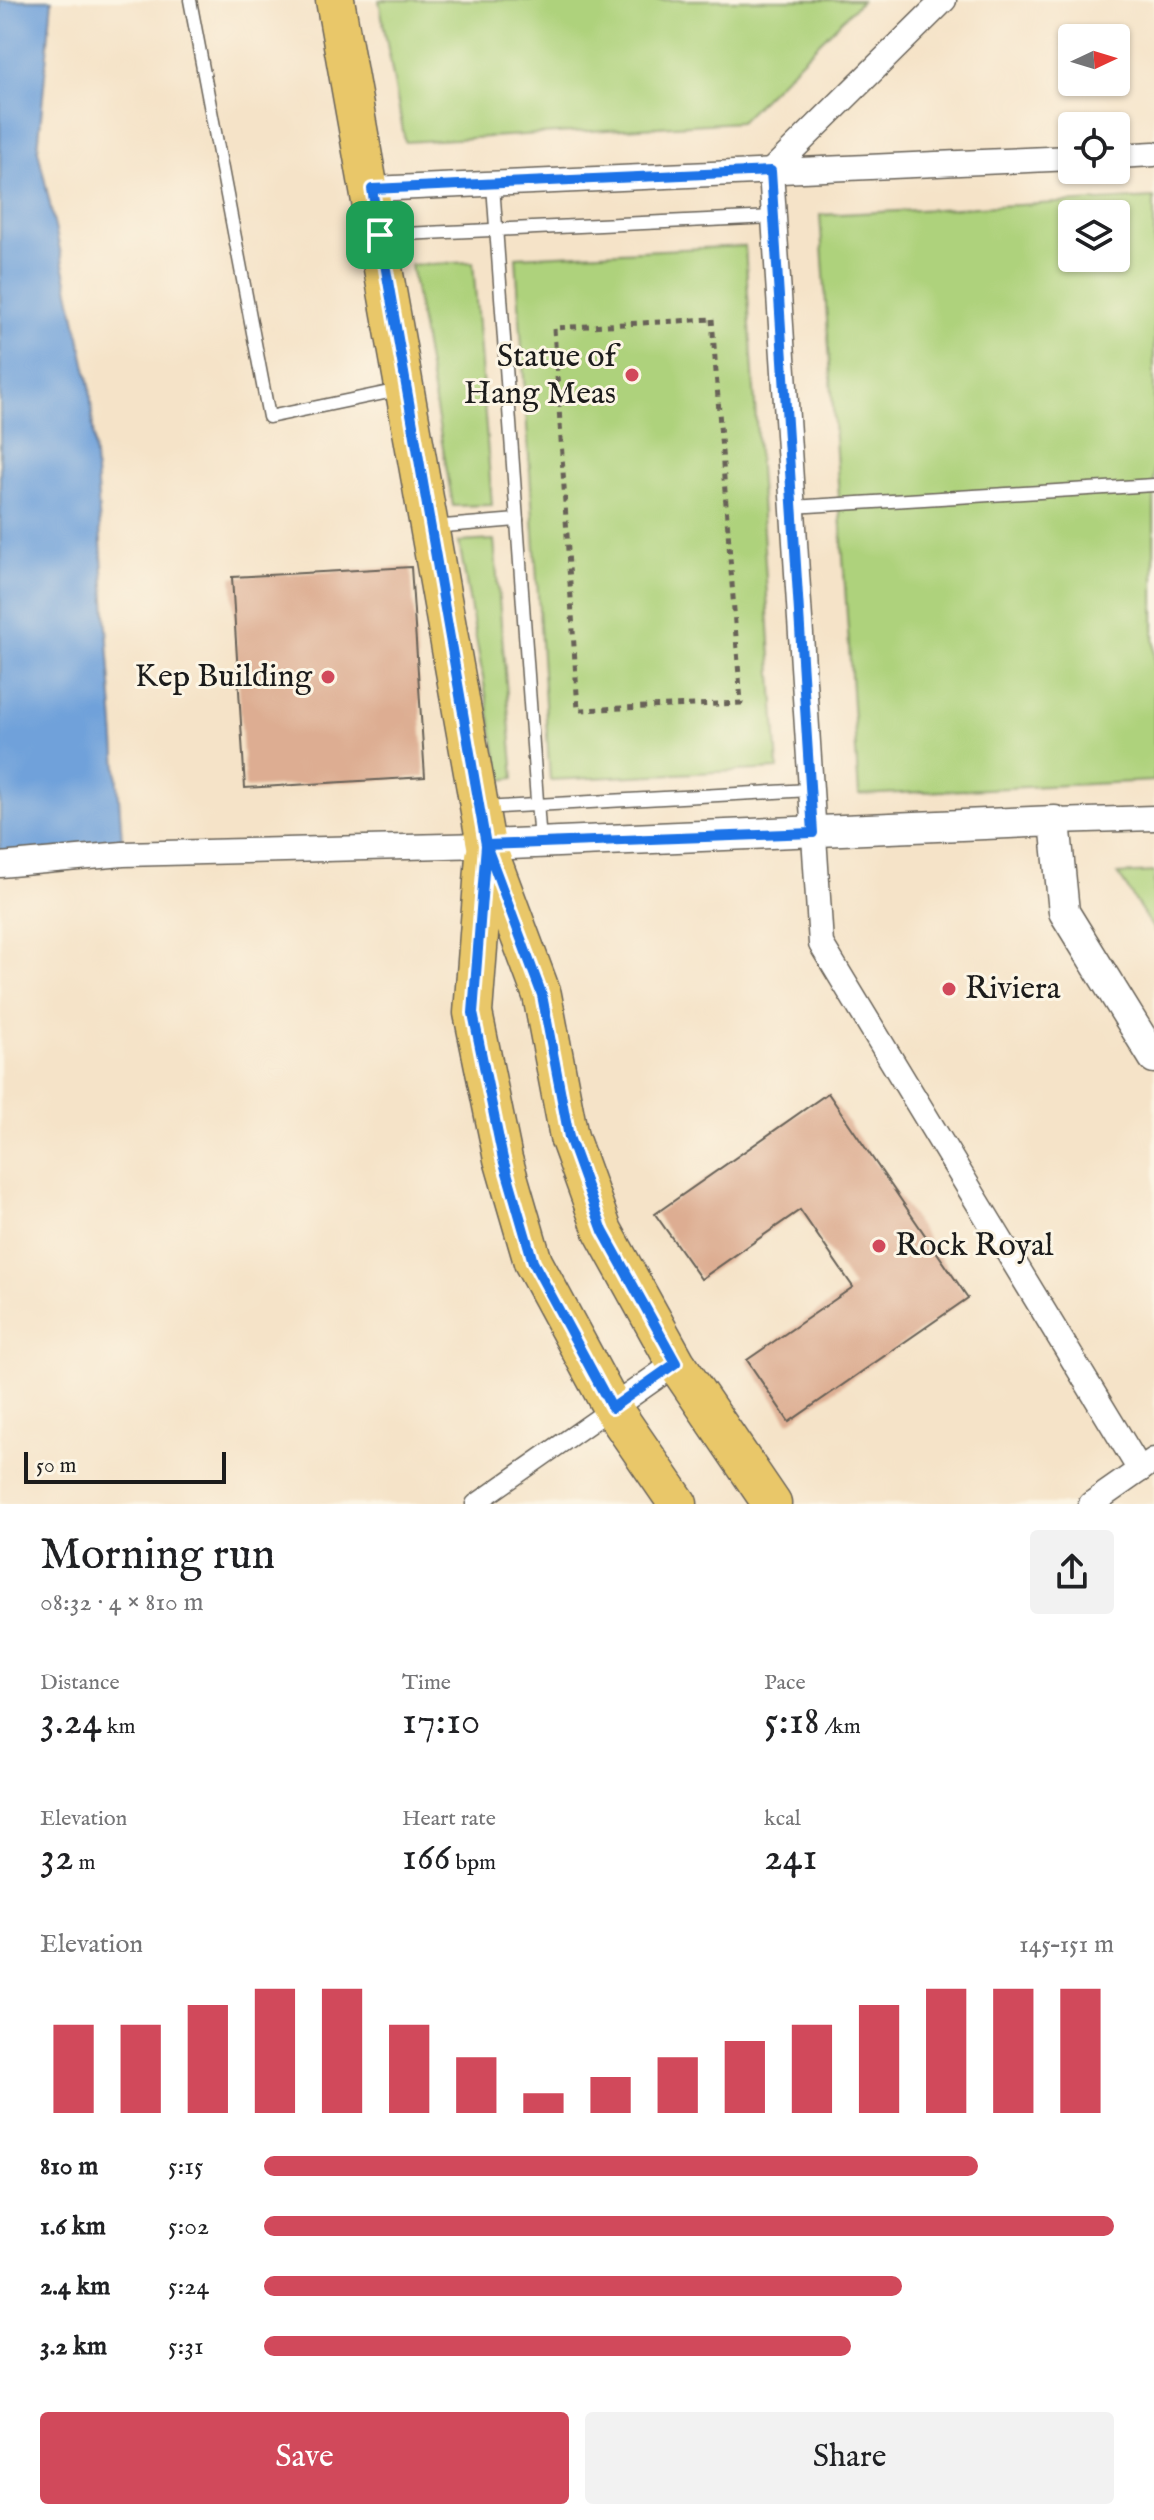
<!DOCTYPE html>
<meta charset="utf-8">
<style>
body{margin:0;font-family:"IM FELL English",serif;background:#f2f2f2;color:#202124;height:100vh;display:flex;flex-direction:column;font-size:30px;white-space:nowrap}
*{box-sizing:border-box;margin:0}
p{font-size:26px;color:#757577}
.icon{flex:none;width:44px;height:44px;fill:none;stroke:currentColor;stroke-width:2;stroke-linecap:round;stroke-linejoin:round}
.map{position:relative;height:1504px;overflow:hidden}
.side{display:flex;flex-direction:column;background:#fff;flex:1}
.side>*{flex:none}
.needle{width:52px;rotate:86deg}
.buttons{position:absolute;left:1058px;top:24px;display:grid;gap:16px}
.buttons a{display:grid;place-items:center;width:72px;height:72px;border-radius:8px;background:#fff;box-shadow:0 2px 6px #0004;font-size:40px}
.scale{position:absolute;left:24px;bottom:20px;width:202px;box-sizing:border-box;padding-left:8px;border:4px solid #1c1c1c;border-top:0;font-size:22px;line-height:28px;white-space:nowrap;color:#1c1c1c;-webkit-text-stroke:6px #fcf5e5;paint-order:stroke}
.pin{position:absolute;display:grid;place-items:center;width:68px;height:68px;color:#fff;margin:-34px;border-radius:16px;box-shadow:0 4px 12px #0006}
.round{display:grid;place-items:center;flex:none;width:84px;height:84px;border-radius:8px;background:#f2f2f2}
.overview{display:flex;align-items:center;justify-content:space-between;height:136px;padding:0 40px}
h1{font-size:44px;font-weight:600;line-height:60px}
.stats{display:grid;grid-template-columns:repeat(3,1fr);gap:12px;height:136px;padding:8px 40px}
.stats div{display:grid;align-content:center}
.stats b{font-size:40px;font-weight:600}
.stats small{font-size:22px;font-weight:400}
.stats p{font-size:22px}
.chart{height:224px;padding:16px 40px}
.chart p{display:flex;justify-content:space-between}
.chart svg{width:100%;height:144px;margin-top:8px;stroke:#d1495b;stroke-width:6}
.cta{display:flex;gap:16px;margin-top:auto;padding:16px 40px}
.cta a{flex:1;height:92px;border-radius:8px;background:#d1495b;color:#fff;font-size:32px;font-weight:600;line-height:92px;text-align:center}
.cta a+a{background:#f2f2f2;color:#202124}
ul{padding:0 40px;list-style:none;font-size:26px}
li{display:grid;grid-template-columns:128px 96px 1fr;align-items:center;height:60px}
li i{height:20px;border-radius:10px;background:#d1495b}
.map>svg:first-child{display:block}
</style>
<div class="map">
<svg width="1154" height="1504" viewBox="0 0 1154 1504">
<rect width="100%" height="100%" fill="#fcf5e5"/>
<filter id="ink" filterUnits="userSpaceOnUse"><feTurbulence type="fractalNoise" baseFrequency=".0125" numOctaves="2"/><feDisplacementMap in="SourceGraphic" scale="16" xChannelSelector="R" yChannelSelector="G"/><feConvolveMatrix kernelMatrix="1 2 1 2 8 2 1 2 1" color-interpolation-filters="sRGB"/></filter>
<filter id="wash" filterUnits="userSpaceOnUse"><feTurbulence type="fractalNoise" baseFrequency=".006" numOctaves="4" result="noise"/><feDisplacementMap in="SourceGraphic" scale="32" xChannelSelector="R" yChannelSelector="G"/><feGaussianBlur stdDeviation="1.8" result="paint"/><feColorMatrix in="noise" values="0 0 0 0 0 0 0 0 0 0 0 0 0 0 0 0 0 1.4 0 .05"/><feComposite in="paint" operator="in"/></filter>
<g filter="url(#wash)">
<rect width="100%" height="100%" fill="#f5e3c8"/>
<!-- green -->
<g fill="#aed27b" stroke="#65774c" stroke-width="2" fill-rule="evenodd">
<polygon points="379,0 862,0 740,122 405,142"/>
<path d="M1154 198V781L859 795 820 215ZM1072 214H1116V258H1072Z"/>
<polygon points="745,246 778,769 550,780 516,257"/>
<polygon points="473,262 492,505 453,506 411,265"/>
<polygon points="494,540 514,778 501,780 459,542"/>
<polygon points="1154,872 1154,930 1118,874"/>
</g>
<!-- water -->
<polygon fill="#70a1da" stroke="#465e7b" stroke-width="2" points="0,0 52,0 38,150 90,386 123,854 0,858"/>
<g id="blocks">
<!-- building -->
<g fill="#ddad92">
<polygon points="411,567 425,777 245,788 232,577"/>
<polygon points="828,1093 968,1298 789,1422 747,1360 853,1287 800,1210 701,1279 655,1214"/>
</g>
</g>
</g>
<g filter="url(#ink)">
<use href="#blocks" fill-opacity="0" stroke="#686258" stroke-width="2"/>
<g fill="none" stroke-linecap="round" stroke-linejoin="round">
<!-- service casing -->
<g stroke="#686258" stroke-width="15">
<g id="service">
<polyline points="190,0 269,417 399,390"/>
<polyline points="493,185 540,843"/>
<polyline points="382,235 774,217"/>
<polyline points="792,507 1154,485"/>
<polyline points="432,527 517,520"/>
<polyline points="482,808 810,790"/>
</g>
</g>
<!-- pedestrian casing -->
<g stroke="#686258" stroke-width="21">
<polyline id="pedestrian" points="475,1504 612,1408"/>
</g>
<!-- minor casing -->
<g stroke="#686258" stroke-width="27">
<g id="minor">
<polyline points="944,0 771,171 821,944 1140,1470"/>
<polyline points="1116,156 1154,154"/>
<polyline points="372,189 1072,158"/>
<polyline points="1055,821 1154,818"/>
<polyline points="0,865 123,854 486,845"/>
<polyline points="612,1408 676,1363"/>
<polyline points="1091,1504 1154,1460"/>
</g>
</g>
<!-- tertiary casing -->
<g stroke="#686258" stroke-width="33">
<polyline id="tertiary" points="486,845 1055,821 1064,912 1154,1058"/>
</g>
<!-- primary casing -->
<g stroke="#686258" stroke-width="41">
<g id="primary">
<polyline points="335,0 486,845 542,995 569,1137 603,1231 676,1363 772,1504"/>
<polyline points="485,856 473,1013 503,1159 533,1262 612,1408 678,1504"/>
</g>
</g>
<!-- path -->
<polygon stroke="#686258" stroke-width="5" stroke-dasharray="6 6" stroke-linecap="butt" points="712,319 741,703 578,710 554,328"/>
<!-- service -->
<use href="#service" stroke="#fff" stroke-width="12"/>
<!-- pedestrian -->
<use href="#pedestrian" stroke="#fff" stroke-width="18"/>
<!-- minor -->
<use href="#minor" stroke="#fff" stroke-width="24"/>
<!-- tertiary -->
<use href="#tertiary" stroke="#fff" stroke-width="30"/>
<!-- primary -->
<use href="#primary" stroke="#e9c769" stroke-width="38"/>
</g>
</g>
<g fill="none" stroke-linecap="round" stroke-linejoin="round" filter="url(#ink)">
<!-- route casing -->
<g stroke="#fff" stroke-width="16">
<polyline id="route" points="380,235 486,845 473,1013 503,1159 533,1262 612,1408 676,1363 603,1231 569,1137 542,995 486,845 813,833 771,171 372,189 380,235"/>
</g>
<!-- route -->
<use href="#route" stroke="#1a73e8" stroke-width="10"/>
</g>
<!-- markers -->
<g fill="#d1495b" stroke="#fcf5e5" stroke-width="3">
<circle cx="632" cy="375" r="8"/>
<circle cx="328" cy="677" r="8"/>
<circle cx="949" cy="989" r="8"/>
<circle cx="879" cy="1246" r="8"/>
</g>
<g text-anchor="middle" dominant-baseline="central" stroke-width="6" stroke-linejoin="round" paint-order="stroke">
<!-- poi labels -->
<g font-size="32" fill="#1c1c1c" stroke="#fcf5e5" text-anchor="end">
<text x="616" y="357">Statue of<tspan x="616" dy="37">Hang Meas</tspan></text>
<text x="312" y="677">Kep Building</text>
<text x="965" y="989" text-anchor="start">Riviera</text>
<text x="895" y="1246" text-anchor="start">Rock Royal</text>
</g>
</g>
</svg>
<div class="buttons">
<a><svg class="needle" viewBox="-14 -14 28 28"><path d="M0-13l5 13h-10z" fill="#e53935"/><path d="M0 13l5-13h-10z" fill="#757577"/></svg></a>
<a><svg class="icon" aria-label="locate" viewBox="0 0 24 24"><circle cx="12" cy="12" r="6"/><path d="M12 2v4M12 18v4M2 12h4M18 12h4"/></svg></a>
<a><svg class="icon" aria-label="layers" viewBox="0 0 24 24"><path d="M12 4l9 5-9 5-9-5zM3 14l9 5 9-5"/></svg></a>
</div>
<div class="scale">50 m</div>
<div class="pin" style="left:380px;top:235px;background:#1e9e55"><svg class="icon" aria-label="arrive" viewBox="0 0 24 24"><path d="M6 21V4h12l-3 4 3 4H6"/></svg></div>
</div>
<section class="side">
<div class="overview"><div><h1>Morning run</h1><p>08:32 · 4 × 810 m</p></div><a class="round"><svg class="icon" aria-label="share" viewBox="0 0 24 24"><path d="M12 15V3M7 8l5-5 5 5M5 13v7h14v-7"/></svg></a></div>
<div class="stats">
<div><p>Distance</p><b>3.24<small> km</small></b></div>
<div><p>Time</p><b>17:10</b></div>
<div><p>Pace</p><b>5:18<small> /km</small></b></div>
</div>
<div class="stats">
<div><p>Elevation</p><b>32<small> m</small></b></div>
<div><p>Heart rate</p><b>166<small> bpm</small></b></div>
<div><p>kcal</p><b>241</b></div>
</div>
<div class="chart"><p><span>Elevation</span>145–151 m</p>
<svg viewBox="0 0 160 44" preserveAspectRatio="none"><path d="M5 44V17M15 44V17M25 44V11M35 44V6M45 44V6M55 44V17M65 44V27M75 44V38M85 44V33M95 44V27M105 44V22M115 44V17M125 44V11M135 44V6M145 44V6M155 44V6"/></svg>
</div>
<ul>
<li><b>810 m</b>5:15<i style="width:84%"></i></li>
<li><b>1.6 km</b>5:02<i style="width:100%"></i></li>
<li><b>2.4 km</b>5:24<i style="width:75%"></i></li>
<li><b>3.2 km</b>5:31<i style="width:69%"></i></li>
</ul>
<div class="cta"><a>Save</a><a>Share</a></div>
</section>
